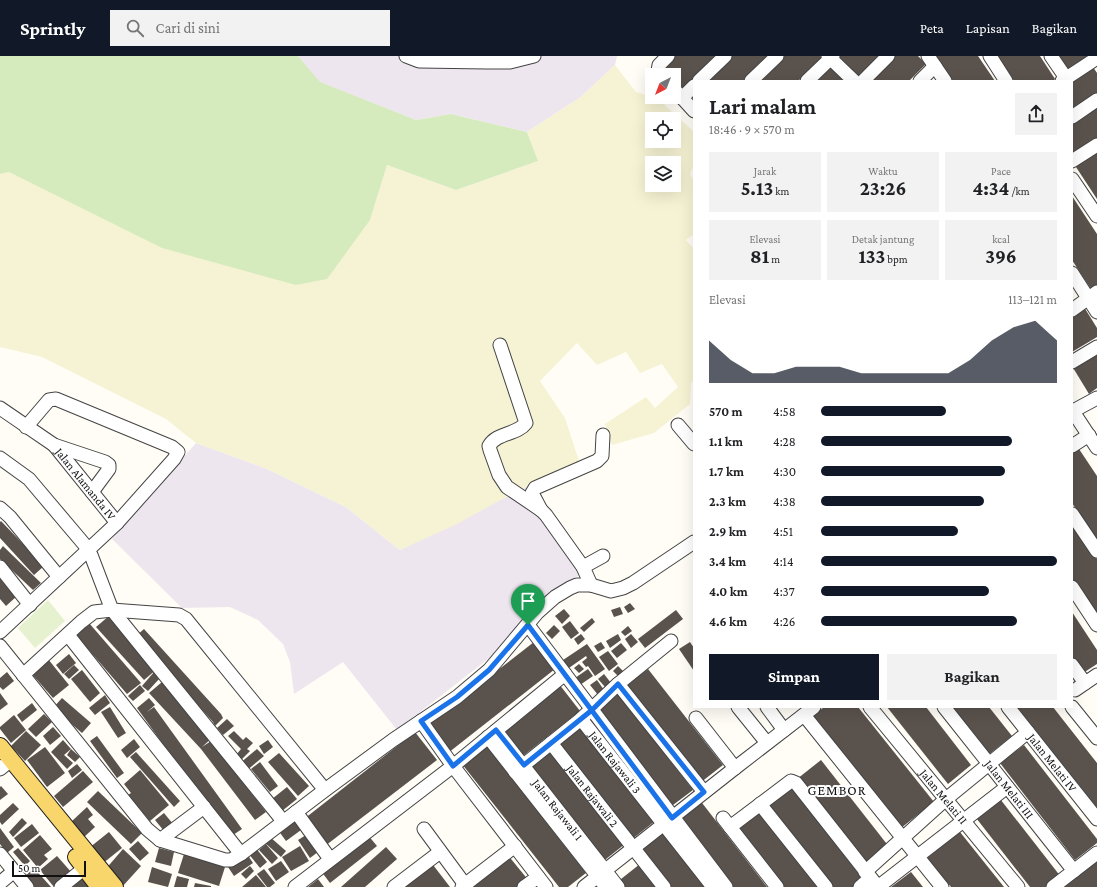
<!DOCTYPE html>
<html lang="id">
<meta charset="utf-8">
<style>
body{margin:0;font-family:"Crimson Pro",serif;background:#f2f2f2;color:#202124;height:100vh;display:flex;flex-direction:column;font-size:15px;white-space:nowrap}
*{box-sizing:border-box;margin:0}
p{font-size:13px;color:#757577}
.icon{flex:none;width:22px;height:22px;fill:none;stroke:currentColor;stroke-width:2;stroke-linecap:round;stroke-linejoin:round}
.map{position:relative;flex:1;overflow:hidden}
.sheet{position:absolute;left:693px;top:24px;width:380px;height:628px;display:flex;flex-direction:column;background:#fff;border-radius:0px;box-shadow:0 4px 16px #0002}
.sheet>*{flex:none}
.needle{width:26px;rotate:222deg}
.tools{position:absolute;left:645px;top:12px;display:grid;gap:8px}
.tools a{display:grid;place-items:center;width:36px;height:36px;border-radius:0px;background:#fff;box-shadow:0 4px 16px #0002;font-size:20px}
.scale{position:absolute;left:12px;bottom:10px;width:74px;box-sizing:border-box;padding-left:4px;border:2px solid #111;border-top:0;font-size:11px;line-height:14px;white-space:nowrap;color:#111;-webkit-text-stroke:3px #fff;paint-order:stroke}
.pin{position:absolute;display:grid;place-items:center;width:34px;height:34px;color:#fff;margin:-41px -17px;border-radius:50% 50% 50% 0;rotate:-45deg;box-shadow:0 0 4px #0007}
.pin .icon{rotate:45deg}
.round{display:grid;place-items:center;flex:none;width:42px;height:42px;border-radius:0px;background:#f2f2f2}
.summary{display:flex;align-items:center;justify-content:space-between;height:68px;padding:0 16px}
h1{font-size:22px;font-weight:700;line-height:30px}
.figures{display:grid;grid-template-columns:repeat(3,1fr);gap:6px;height:68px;padding:4px 16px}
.figures div{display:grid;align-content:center;border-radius:0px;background:#f2f2f2;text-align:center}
.figures b{font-size:20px;font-weight:700}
.figures small{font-size:11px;font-weight:400}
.figures p{font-size:11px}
.chart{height:112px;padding:8px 16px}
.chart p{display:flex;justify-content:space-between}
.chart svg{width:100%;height:72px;margin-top:4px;fill:#111827;opacity:.7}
.button{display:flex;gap:8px;margin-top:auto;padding:8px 16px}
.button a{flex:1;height:46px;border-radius:0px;background:#111827;color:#fff;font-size:16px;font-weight:700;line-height:46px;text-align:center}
.button a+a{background:#f2f2f2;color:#202124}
ul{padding:0 16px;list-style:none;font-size:13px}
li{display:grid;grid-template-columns:64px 48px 1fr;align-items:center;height:30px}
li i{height:10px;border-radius:5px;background:#111827}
header{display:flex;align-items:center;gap:24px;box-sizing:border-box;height:56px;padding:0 20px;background:#111827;color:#fff}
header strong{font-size:19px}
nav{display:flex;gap:22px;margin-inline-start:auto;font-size:14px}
.search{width:280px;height:36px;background:#f2f2f2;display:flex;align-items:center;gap:10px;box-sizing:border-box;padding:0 14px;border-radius:0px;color:#757577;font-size:15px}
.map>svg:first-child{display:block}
</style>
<header>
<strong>Sprintly</strong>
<div class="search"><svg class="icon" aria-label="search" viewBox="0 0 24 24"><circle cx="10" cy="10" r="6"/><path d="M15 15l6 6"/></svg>Cari di sini</div>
<nav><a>Peta</a><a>Lapisan</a><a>Bagikan</a></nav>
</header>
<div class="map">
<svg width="1097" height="831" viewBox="0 0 1097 831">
<rect width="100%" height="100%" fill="#fffdf5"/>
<!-- industrial -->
<g fill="#eee6ef">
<polygon points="298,0 617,0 615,9 581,41 527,76 451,58 416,64 319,26"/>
<polygon points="196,387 265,412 346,451 400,494 530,429 581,518 548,538 502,592 397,674 343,606 294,638 290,606 283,588 258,564 230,551 182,552 112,483"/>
</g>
<!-- farmland -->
<path fill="#f6f3d4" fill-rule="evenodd" d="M615 9 636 36 657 42 694 76V109L690 118 694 125V178L686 184 694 193V324L691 327 690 348 654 377 612 389 605 368 646 341 655 352 678 331 662 308 640 317 626 296 597 309 577 287 540 325 565 362 579 405 513 437 457 468 400 494 346 451 265 412 196 387 166 363 42 301 0 291V118L9 116 370 164 387 109 456 134 538 105 527 76 581 41ZM652 63H674V85H652ZM652 107H674V129H652Z"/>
<!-- green -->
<polygon fill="#d5ebbd" points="0,0 298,0 320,26 416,64 451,58 527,76 538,105 456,134 387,109 370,164 327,223 296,229 162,192 9,116 0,118"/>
<!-- pitch -->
<polygon fill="#e6f2cf" points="48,544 65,565 35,592 18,572"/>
<!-- building -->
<g fill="#5a524d">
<polygon points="674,0 719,0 685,34 674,23 674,19 670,19 663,11"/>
<polygon points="728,0 773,0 747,25 702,25"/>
<polygon points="778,0 820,0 822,1 798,25 753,25"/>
<polygon points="836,0 881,0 856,25"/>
<polygon points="889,0 918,0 926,8 909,25 863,25"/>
<polygon points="936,0 978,0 995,25 953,25"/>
<polygon points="998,0 1040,0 1055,23 1053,25 1014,25"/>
<polygon points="1053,0 1091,0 1065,17"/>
<polygon points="828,7 846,25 809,25"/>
<polygon points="1091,8 1097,17 1097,41 1072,57 1072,25"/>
<polygon points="1097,48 1097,85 1072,101 1072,63"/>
<polygon points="1097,93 1097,143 1074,108"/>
<polygon points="1072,140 1097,178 1097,229 1091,233 1072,204"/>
<polygon points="1084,251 1097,272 1097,281 1072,296 1072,258"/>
<polygon points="1097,294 1097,332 1089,338 1072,310"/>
<polygon points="1077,390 1097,420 1097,485 1072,447 1072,394"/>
<polygon points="1,465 44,510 34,519 0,482 0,466"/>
<polygon points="1072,465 1097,503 1097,567 1072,529"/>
<polygon points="3,490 41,527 33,534 0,503 0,494"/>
<polygon points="0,522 17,540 6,550 0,543"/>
<polygon points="630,547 635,553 628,557 624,551"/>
<polygon points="620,551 623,558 614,561 611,554"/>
<polygon points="564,553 570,560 562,568 555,560"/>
<polygon points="676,554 683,563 645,592 638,583"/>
<polygon points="1072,556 1097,594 1097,608 1080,619 1072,607"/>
<polygon points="109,560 157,613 144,624 96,571"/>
<polygon points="592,562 595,566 584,576 580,572"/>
<polygon points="570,565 579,577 571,583 562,571"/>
<polygon points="89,567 141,627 127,638 75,578"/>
<polygon points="554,569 560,575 552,583 546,577"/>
<polygon points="628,570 632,575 625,580 621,576"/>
<polygon points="144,573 221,658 223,662 215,670 213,666 136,580"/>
<polygon points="581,578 585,583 578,589 574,583"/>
<polygon points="618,578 621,584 610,592 606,585"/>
<polygon points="631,578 638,586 631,592 625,583"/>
<polygon points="534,586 555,613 448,697 426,670"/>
<polygon points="601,586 605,592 598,596 594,590"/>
<polygon points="690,586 694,592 694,615 679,593"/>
<polygon points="621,587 627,594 617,602 611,595"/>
<polygon points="587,588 605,613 595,620 588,610 586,611 582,606 587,602 586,600 566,614 560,606"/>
<polygon points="608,595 618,608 609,615 599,601"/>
<polygon points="69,598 76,607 63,618 56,609"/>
<polygon points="48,603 69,629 53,642 31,617"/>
<polygon points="579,608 584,613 579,617 574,612"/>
<polygon points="74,609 79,614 69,623 64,618"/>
<polygon points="618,610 624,616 619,621 613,615"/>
<polygon points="588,613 593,620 580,629 575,622"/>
<polygon points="648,613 723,709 700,727 624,631"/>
<polygon points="82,614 100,637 90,646 71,623"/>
<polygon points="7,616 14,625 3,634 0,631 0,622"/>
<polygon points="154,616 160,622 148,635 142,630"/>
<polygon points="604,618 611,627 605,631 598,623"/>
<polygon points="597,624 604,634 598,639 590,629"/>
<polygon points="162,626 213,681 202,691 211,685 266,756 255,764 201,693 149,637"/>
<polygon points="559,628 580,655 519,703 498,676"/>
<polygon points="140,629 145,635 133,645 128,640"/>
<polygon points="0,637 8,648 0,654"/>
<polygon points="618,638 693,734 669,752 594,656"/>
<polygon points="105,639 110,647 95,659 89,652"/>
<polygon points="62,642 91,667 82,677 53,652"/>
<polygon points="149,642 155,649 147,656 154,651 242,773 230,781 137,652"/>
<polygon points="32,647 37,654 22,666 17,659"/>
<polygon points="110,651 126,677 118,682 101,656"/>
<polygon points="824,651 858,651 934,746 901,772 812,661"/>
<polygon points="887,651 926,651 971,709 948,728"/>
<polygon points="950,651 989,651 1012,680 988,699"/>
<polygon points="1015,651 1053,651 1060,660 1097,707 1097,756"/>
<polygon points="44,658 52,666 36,681 28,673"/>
<polygon points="14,659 26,674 11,687 0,673 0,671"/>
<polygon points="227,663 234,670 223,679 217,672"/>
<polygon points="580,669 655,765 631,784 556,688"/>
<polygon points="53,671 61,680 50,689 43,680"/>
<polygon points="26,675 41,689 25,705 11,690"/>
<polygon points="234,675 243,684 246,681 253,687 247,693 250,695 241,704 236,699 241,693 228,680"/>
<polygon points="415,676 437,704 325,790 304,763"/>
<polygon points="97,680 124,717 117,722 90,685"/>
<polygon points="134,683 140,691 127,702 121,694"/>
<polygon points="63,684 71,693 64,699 73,707 67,713 51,696"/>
<polygon points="268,684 273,691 264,698 259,690"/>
<polygon points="486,689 586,817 568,831 559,831 462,708"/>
<polygon points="1024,689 1097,783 1097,787 1075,804 1000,707"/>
<polygon points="45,691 65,717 47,731 27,704"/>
<polygon points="549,692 625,788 601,807 526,711"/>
<polygon points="71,693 80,701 75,706 67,699"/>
<polygon points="257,693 264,700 246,715 239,708"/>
<polygon points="136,696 180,745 174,751 130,701"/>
<polygon points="279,697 309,730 298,740 268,706"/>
<polygon points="821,704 890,792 866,811 797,723"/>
<polygon points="260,706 278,730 270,736 251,713"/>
<polygon points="77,708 82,714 72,722 68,715"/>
<polygon points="140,714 169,749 150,765 128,739 131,737 124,728"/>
<polygon points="83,715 93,726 63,751 54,740"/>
<polygon points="1,730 8,738 0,744 0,731"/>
<polygon points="790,730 865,826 858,831 831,831 766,748"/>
<polygon points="287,731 297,743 282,755 272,743"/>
<polygon points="98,735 142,777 131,788 87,746"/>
<polygon points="997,739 1061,821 1047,831 1030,831 973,758"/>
<polygon points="699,743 767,831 729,831 675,762"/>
<polygon points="13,747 19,753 2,769 0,766 0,759"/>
<polygon points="87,751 93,759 88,763 95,771 84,781 71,766"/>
<polygon points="757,752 819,831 781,831 734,770"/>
<polygon points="164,757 173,768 164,775 155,764"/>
<polygon points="22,762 27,767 13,781 9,776"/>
<polygon points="293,763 301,774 286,785 278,774"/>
<polygon points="32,768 39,777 21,791 14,782"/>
<polygon points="0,772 14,791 7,797 0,788"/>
<polygon points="662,774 707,831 669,831 639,792"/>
<polygon points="109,776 122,792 102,808 89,792"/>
<polygon points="960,776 1004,831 951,831 927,802"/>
<polygon points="367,778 377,790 330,827 321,815"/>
<polygon points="40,779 52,793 44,799 48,803 38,812 23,794"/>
<polygon points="306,779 318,796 310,802 298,784"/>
<polygon points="270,781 286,795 281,801 265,787"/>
<polygon points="138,785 149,797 140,805 129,793"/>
<polygon points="266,788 278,802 272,808 259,794"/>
<polygon points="300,790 309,805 291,815 282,801"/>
<polygon points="255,791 267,806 260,812 248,797"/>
<polygon points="386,791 397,803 365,831 341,831"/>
<polygon points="18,792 30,805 25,810 13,796"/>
<polygon points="159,792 174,796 171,810 155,806"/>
<polygon points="123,793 141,810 122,831 104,815"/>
<polygon points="184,798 225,811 219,830 178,817"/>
<polygon points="247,798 253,807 234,820 228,811"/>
<polygon points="507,798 529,825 521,831 465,831"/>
<polygon points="57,800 72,817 54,831 40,814"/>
<polygon points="1097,803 1097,831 1061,831"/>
<polygon points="281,805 289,816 276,825 268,813"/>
<polygon points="430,805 450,831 397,831"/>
<polygon points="640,808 658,831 620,831 616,827"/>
<polygon points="250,810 254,815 246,823 241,818"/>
<polygon points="152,811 172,818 168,831 148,826"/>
<polygon points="34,812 51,831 31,831 23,822"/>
<polygon points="264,813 275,827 270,831 267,831 257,818"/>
<polygon points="911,816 923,831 891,831"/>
<polygon points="80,818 90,831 64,831"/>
<polygon points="256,819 266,831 242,831"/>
<polygon points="177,820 189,823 187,831 174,831"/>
<polygon points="318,823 324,831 308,831"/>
<polygon points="195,827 211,830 211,831 194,831"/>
</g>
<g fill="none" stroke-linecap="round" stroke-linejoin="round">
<!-- minor casing -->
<g stroke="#444" stroke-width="15">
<g id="minor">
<polyline points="406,0 419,5 487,6 510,6 534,0"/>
<polyline points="828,0 854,25"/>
<polyline points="928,0 945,25"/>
<polyline points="990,0 1006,25"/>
<polyline points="1051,0 1066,22"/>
<polyline points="661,19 658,15 659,9 668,0"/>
<polyline points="699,25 725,0"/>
<polyline points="751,25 777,0"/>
<polyline points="807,25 833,0"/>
<polyline points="863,25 888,0"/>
<polyline points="920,25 935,10"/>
<polyline points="1062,25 1097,2"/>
<polyline points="674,33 694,55"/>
<polyline points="682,42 694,30"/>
<polyline points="1072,61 1097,44"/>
<polyline points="1072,105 1097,89"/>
<polyline points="1072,123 1097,160"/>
<polyline points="1072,217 1097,256"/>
<polyline points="1072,254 1097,236"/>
<path d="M500 289 526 367C517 379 497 376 489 390L490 394 499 419 507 431 541 454"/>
<polyline points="1072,306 1097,291"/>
<polyline points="0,352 54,389 105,406 109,409 109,413 92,436"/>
<polyline points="1072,354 1097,392"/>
<polyline points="1073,355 1097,342"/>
<polyline points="678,369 694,388"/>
<path id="s1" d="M54 389 117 467"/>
<polyline points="1072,390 1089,379"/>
<polyline points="0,402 29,423 89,494"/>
<polyline points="0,452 10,461 59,521"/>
<polyline points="1072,458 1097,495"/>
<polyline points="91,499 112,554 283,765"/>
<polyline points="0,511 30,549"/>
<polyline points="583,511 603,500"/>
<polyline points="591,529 583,511 546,459 541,454 532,437 535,432 597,405 602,400 603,379"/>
<polyline points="1072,531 1097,569"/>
<polyline points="528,569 726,831"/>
<polyline points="0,576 117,467 174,403 178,396 172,391 56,343 49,344 26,371"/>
<polyline points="68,579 241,798"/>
<polyline points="0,590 147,773 160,784 225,804 231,804 241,798 325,734 393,684 457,641 489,614 537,557 555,541 570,532 577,529 591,529 611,535 623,532 633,527 694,486"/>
<polyline points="1072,609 1085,627"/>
<polyline points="23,619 81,566 94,556 112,554 179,559 186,563 325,734"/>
<polyline points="618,628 704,736"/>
<polyline points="1075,634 1097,619"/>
<polyline points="738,651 767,687"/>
<polyline points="767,651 784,674"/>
<path id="s2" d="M870 651 1018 831"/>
<path id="s3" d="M944 651 1074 815"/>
<path id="s4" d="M1008 651 1097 763"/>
<polyline points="1072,651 1097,682"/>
<polyline points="804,659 942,831"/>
<polyline points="696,662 735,712"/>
<path id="s5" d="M581 663 713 831"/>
<polyline points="421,665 453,710 546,831"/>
<path id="s6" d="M496 675 618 831"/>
<polyline points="488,681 606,831"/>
<path id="s7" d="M551 687 664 831"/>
<polyline points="0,713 11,704"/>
<polyline points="515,716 581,663 618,628 671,585"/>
<polyline points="760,748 826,831"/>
<polyline points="296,756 330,803"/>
<polyline points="723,762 777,831"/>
<polyline points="730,771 791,725 796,727 878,831"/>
<polyline points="424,773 463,826"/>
<polyline points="160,784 204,751"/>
<polyline points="0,798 27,831"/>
<polyline points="865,816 946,743 1028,676"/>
<polyline points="0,827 14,815"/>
<polyline points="61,831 91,807"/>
<polyline points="295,831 453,710 565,618"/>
<polyline points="394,831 440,796"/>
<polyline points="462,831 515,790"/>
<polyline points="524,831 538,821"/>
<polyline points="584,831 735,712 814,651"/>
<polyline points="860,831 870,822"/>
<polyline points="878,831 1007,731"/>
<polyline points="1053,831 1097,797"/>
</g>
</g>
<!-- major casing -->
<g stroke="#222" stroke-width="18">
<g id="major">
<polyline points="0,690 115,831"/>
<polyline points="76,801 99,831"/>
</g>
</g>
<!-- minor -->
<use href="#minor" stroke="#fff" stroke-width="13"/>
<!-- major -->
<use href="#major" stroke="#f9d66b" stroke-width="16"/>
</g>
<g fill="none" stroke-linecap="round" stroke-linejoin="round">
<!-- route casing -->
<g stroke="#fff" stroke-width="8">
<path id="route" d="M528 569 489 614 457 641 421 665 453 710 496 674 524 709 592 654 618 628 704 736 672 762C624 697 576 633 528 569"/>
</g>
<!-- route -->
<use href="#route" stroke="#1a73e8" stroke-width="5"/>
</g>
<g text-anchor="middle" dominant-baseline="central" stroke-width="4" stroke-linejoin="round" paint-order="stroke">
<!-- street labels -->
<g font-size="12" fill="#111" stroke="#fff">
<text stroke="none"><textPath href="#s1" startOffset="50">Jalan Alamanda IV</textPath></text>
<text stroke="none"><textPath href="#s5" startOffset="55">Jalan Rajawali 3</textPath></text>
<text stroke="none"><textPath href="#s4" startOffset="71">Jalan Melati IV</textPath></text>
<text stroke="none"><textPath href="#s3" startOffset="105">Jalan Melati III</textPath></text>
<text stroke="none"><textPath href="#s7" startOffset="67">Jalan Rajawali 2</textPath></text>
<text stroke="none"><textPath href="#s2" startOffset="116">Jalan Melati II</textPath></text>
<text stroke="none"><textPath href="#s6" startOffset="100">Jalan Rajawali 1</textPath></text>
</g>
<!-- quarter labels -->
<g font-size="14" letter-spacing="1" fill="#111" stroke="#fff">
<text x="837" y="734">GEMBOR</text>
</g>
</g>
</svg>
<div class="tools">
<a><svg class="needle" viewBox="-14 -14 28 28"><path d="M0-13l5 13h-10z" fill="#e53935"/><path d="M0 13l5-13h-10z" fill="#757577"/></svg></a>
<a><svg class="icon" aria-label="locate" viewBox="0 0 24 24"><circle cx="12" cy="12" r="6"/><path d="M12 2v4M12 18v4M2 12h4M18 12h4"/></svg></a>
<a><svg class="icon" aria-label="layers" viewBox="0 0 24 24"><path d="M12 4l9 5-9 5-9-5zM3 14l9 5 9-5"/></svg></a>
</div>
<div class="scale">50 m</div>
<div class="pin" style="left:528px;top:569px;background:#1e9e55"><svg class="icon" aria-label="arrive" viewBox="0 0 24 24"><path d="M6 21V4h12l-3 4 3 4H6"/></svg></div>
<section class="sheet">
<div class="summary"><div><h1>Lari malam</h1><p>18:46 · 9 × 570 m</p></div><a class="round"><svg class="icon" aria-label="share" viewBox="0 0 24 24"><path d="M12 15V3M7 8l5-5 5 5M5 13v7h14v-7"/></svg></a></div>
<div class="figures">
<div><p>Jarak</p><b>5.13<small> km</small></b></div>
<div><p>Waktu</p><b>23:26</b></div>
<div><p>Pace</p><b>4:34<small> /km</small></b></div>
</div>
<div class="figures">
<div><p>Elevasi</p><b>81<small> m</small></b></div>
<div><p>Detak jantung</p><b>133<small> bpm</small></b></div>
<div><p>kcal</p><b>396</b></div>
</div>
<div class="chart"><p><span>Elevasi</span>113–121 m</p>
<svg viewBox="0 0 160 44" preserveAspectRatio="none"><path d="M0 44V18L10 30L20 38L30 38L40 34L50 34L60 34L70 38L80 38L90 38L100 38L110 38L120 30L130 18L140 10L150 6L160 18V44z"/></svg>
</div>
<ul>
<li><b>570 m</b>4:58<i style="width:53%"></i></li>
<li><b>1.1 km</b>4:28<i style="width:81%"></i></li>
<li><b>1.7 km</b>4:30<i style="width:78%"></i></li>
<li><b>2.3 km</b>4:38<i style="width:69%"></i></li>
<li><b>2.9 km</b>4:51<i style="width:58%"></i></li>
<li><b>3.4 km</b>4:14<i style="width:100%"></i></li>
<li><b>4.0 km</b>4:37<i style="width:71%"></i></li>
<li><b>4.6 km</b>4:26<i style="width:83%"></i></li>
</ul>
<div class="button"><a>Simpan</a><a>Bagikan</a></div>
</section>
</div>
